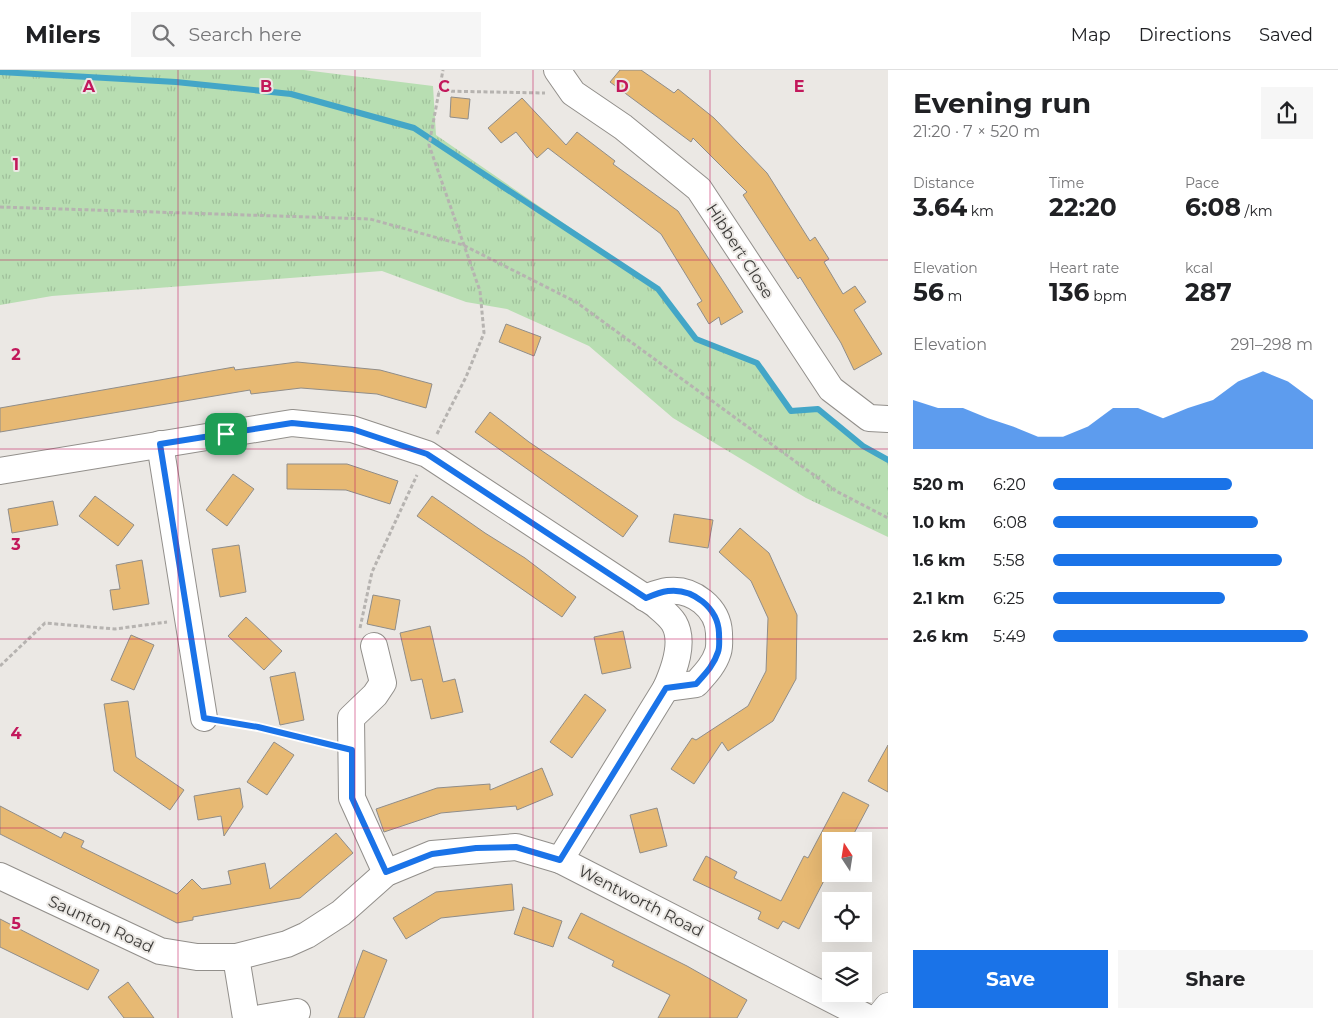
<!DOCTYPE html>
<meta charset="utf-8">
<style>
body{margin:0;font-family:Montserrat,sans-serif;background:#f6f6f6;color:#202124;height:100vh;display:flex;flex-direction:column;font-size:19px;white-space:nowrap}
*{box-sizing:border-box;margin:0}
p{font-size:16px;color:#757577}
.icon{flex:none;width:28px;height:28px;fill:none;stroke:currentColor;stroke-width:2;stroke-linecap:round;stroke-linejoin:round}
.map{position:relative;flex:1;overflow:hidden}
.drawer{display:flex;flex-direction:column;background:#fff;width:450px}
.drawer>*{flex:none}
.needle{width:32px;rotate:348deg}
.fabs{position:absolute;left:822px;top:762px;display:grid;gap:10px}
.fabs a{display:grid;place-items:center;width:50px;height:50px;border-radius:0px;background:#fff;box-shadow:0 5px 20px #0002;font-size:25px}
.pin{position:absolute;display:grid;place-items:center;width:42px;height:42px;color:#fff;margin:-21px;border-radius:10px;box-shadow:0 2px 8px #0006}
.round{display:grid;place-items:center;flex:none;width:52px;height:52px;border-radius:0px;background:#f6f6f6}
.headline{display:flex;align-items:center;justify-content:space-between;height:85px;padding:0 25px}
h1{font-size:28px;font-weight:700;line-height:38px}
.metrics{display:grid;grid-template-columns:repeat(3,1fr);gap:8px;height:85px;padding:5px 25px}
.metrics div{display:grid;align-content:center}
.metrics b{font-size:25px;font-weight:700}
.metrics small{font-size:14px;font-weight:400}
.metrics p{font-size:14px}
.chart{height:140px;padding:10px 25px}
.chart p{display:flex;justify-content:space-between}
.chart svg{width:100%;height:90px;margin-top:5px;fill:#1a73e8;opacity:.7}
.action{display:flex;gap:10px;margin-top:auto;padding:10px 25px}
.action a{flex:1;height:58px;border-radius:0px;background:#1a73e8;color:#fff;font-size:20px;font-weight:700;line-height:58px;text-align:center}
.action a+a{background:#f6f6f6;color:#202124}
ul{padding:0 25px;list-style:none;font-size:16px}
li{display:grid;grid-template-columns:80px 60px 1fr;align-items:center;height:38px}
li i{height:12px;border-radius:6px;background:#1a73e8}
header{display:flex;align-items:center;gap:30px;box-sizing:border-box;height:70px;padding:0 25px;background:#fff;border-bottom:1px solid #e0e0e0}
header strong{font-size:24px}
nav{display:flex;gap:28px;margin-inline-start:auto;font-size:18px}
.search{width:350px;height:45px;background:#f6f6f6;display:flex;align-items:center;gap:12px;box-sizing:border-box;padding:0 18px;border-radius:0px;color:#757577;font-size:19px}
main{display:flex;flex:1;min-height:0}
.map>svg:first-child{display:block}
</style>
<header>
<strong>Milers</strong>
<div class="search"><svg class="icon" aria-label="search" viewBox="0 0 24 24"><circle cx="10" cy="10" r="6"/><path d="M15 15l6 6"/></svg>Search here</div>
<nav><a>Map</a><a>Directions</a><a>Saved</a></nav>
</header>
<main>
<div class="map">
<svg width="888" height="948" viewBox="0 0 888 948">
<defs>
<pattern id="grass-tufts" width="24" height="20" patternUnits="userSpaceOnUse" patternTransform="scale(1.25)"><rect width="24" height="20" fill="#b8deb2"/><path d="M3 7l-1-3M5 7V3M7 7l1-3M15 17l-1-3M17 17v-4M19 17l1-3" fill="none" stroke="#9fbf9a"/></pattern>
</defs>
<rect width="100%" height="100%" fill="#ebe8e4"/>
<!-- grass -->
<polygon fill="url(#grass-tufts)" points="0,0 304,0 433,16 436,65 659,219 695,268 757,293 790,342 817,337 864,374 888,388 888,467 806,428 673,348 589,276 507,239 466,232 382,201 52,226 0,235"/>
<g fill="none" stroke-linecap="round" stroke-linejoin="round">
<!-- stream -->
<polyline stroke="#43a6c7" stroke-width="6" points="0,2 176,12 291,24 414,58 658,219 696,269 757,293 791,341 818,339 863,376 888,390"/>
</g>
<!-- building -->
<g fill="#e7b973" stroke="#908d89">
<polygon points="620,0 641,0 674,23 678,19 714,48 767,103 810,171 815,167 829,189 824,192 843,224 855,216 866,232 854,240 882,284 854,300 841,273 800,207 798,209 743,125 747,122 693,68 691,72 610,12"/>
<polygon points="451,27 470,29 468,49 450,47"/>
<polygon points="522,28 566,75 577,62 615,91 613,94 678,141 743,242 721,255 719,247 709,254 697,234 702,231 661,164 548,78 537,88 516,62 501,73 488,58"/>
<polygon points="506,254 541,267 534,286 499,272"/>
<polygon points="297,292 380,300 432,314 426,338 377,324 301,318 251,324 250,320 0,362 0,338 234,297 235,300"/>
<polygon points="490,342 529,372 638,446 623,467 475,362"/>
<polygon points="287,394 347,394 398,411 390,434 346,420 287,419"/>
<polygon points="233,404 254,419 227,456 206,440"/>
<polygon points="95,426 134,455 118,476 79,446"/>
<polygon points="432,426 485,463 525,488 576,527 562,547 417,446"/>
<polygon points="53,431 58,455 12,463 8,439"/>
<polygon points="674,444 713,450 708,478 669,472"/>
<polygon points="740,458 769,483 797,545 796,609 773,651 728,681 722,672 694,714 671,699 692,668 696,670 748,636 766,601 768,548 751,511 719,482"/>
<polygon points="239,475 246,522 220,527 212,479"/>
<polygon points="142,490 149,534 113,540 110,520 120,519 116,495"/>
<polygon points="373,525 400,530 395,560 367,554"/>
<polygon points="246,547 282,581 264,600 228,566"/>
<polygon points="430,556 443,612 455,609 463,642 431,649 422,609 411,611 400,563"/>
<polygon points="623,561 631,598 602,604 594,567"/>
<polygon points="131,565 154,575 134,620 111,610"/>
<polygon points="295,602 304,650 280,655 270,607"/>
<polygon points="585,624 606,640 572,688 550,672"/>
<polygon points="128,631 136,687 184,720 170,740 114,701 104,634"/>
<polygon points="274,672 294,685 267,725 247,712"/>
<polygon points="888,675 888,722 868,711"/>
<polygon points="542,698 553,725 517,740 516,736 441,743 384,762 376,739 437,718 490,714 490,720"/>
<polygon points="240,718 243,737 224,766 221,746 198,750 194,726"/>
<polygon points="843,722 869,735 850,771 831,771 831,797 799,859 783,851 778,859 758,849 761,842 693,810 706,786 737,802 734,808 781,831 804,786 808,788"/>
<polygon points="0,736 61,768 64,762 84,771 81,777 177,824 192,809 202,819 231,814 228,801 265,793 270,819 336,763 353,783 300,828 193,847 193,850 177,853 0,764"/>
<polygon points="657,738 667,776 640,783 630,745"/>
<polygon points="512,814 514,840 441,848 406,869 393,848 436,822"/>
<polygon points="523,837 562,851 553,877 514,864"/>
<polygon points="581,843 687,896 747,930 737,948 658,948 670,925 612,896 614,891 568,868"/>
<polygon points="0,849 99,900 88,920 0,877"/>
<polygon points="363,880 387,890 364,948 338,948"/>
<polygon points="128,912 154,948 124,948 108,927"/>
</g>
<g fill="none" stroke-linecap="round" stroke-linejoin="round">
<!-- minor casing -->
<g stroke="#928f8b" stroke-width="28">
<g id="minor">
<polyline points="557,0 573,23 623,57 699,119 831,319 869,348 888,349"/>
<polyline points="160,374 204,648"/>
<path d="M0 401 292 353 352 359 427 384 655 534C662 540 670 546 674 553 685 572 674 600 666 618L560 790 868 948"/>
<path d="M645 528C653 525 660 522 668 521 693 518 718 538 719 563 719 569 720 576 718 582 714 595 705 604 696 614L666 618"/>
<polyline points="374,576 383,613 375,625 351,648 352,728 386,803"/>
<polyline points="0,806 160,881 197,887 236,887 287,874 307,865 341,843 386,803 432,784 516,777 560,790"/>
<polyline points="236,887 246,948"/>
<polyline points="261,948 297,942"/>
</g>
</g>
<!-- highway casing -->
<g stroke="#928f8b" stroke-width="29">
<polyline id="highway" points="879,948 888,937"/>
</g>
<!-- path -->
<g stroke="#b6b3b0" stroke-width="3" stroke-dasharray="4 2.5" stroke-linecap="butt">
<polyline points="438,21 545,23"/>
<polyline points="0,137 370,149 463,175 576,232 836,421 888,448"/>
<polyline points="437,364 466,307 484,263 480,221 429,75 443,0"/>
<polyline points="360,558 372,502 417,405"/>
<polyline points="0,596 45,553 115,559 167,552"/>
<polyline points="226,652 330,675"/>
</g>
<!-- minor -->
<use href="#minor" stroke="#fff" stroke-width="26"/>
<!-- highway -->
<use href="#highway" stroke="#fff" stroke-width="28"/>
</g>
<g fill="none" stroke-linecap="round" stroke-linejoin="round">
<!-- route casing -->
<g stroke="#fff" stroke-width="10">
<path id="route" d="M292 353 352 359 427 384 646 528C653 525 660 522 668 521 693 518 718 538 719 563 719 569 720 577 718 582 714 595 705 604 696 614L666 618 560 790 516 777 476 778 432 784 386 802 352 728V680L258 657 204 648 160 374Z"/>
</g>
<!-- route -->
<use href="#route" stroke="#1a73e8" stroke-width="6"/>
</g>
<!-- grid -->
<path fill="none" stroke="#c2185b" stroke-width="1" stroke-opacity="0.55" d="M178 0V948M355 0V948M533 0V948M710 0V948M0 190H888M0 379H888M0 569H888M0 758H888"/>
<g text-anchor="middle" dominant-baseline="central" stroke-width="4" stroke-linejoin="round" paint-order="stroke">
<!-- street labels -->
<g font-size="16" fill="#3c3b39" stroke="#ebe8e4">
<text transform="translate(740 181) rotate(57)">Hibbert Close</text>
<text transform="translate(641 831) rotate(27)">Wentworth Road</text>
<text transform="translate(101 854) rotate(25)">Saunton Road</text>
</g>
</g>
<g font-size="16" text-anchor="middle" font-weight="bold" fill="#c2185b" stroke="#ebe8e4" stroke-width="4" stroke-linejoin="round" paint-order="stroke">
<text x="89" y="22">A</text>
<text x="266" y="22">B</text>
<text x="444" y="22">C</text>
<text x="622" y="22">D</text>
<text x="799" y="22">E</text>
<text x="16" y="100">1</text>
<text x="16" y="290">2</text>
<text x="16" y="480">3</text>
<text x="16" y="669">4</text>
<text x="16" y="859">5</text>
</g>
</svg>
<div class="fabs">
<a><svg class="needle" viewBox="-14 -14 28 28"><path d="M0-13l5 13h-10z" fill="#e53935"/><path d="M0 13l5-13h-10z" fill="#757577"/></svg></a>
<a><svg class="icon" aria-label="locate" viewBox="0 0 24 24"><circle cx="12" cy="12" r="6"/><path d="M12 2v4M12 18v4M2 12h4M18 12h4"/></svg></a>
<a><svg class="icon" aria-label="layers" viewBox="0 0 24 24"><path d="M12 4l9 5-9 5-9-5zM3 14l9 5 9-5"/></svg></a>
</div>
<div class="pin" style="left:226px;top:364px;background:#1e9e55"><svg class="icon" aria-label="arrive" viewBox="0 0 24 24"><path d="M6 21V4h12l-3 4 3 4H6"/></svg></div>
</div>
<section class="drawer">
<div class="headline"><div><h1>Evening run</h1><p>21:20 · 7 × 520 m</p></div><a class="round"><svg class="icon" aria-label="share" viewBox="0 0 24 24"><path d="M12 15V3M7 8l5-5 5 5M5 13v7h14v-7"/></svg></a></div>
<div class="metrics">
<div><p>Distance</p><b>3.64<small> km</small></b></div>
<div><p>Time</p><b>22:20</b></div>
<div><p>Pace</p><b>6:08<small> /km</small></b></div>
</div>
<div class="metrics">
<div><p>Elevation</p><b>56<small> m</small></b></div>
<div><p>Heart rate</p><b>136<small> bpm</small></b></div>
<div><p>kcal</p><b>287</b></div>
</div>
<div class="chart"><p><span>Elevation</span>291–298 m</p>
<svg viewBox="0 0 160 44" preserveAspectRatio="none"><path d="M0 44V20L10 24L20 24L30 29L40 33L50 38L60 38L70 33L80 24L90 24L100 29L110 24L120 20L130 11L140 6L150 11L160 20V44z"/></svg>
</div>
<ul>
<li><b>520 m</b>6:20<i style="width:69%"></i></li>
<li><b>1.0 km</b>6:08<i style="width:79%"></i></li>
<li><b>1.6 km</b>5:58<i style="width:88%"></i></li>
<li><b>2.1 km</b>6:25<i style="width:66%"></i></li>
<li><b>2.6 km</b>5:49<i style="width:98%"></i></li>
</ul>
<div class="action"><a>Save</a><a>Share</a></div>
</section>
</main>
